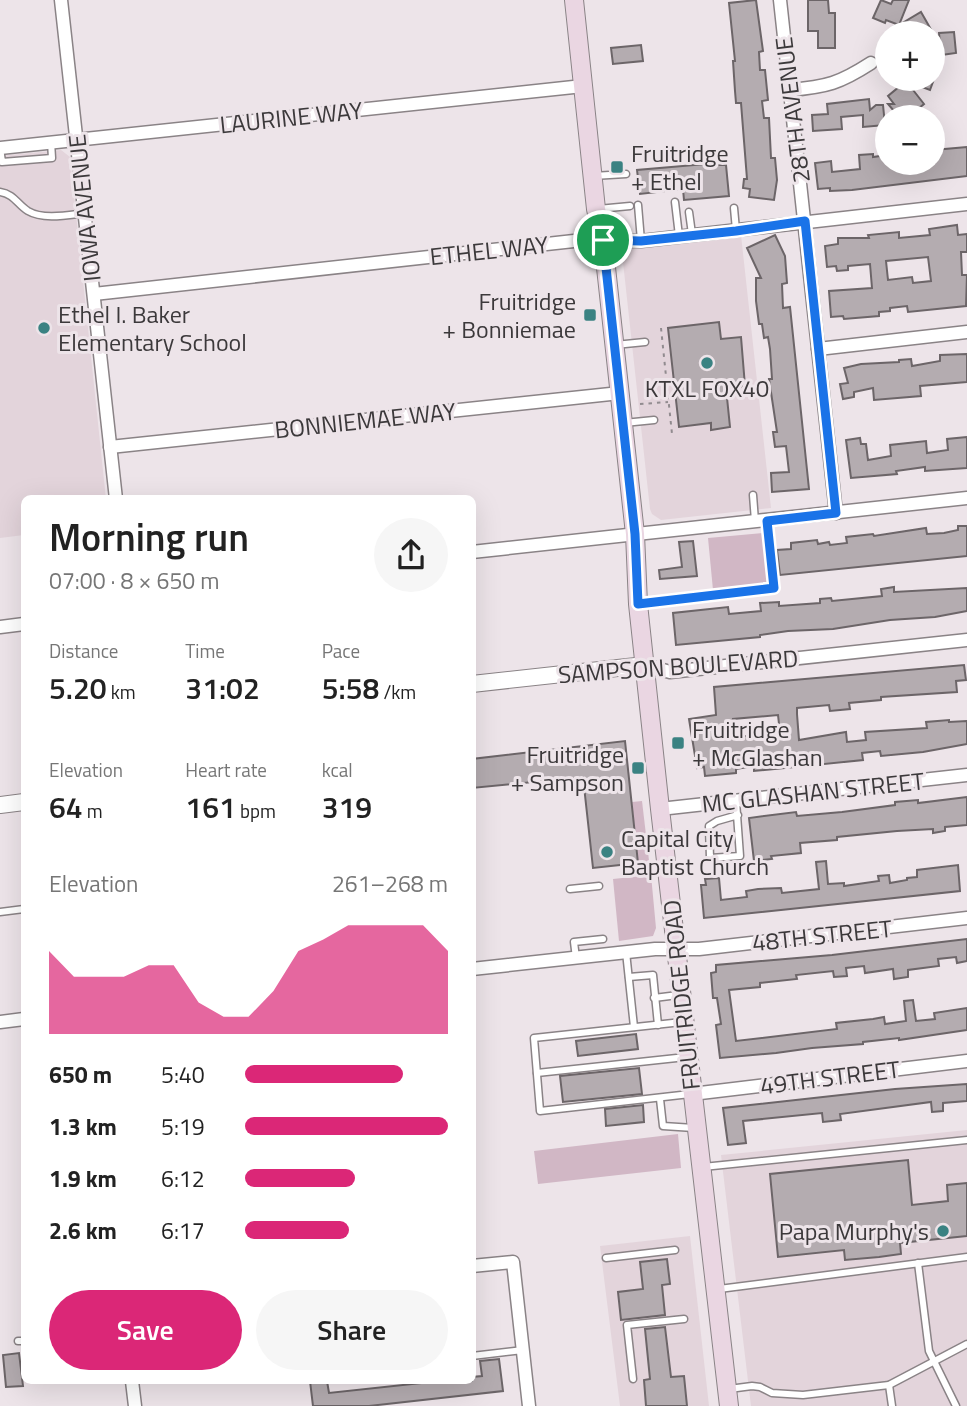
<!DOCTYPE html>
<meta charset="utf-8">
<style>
body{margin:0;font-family:"Titillium Web",sans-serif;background:#f6f6f6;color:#222;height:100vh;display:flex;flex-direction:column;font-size:26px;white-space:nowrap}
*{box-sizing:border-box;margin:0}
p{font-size:23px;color:#767676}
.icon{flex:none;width:38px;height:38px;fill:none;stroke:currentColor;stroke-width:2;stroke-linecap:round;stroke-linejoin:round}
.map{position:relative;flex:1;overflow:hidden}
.panel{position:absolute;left:21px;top:495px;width:455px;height:889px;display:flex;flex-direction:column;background:#fff;border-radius:10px;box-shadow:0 7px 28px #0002}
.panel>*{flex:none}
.fabs{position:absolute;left:875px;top:21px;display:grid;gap:14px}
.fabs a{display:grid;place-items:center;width:70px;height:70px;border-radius:50%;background:#fff;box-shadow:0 7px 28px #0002;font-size:35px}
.pin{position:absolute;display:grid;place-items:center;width:60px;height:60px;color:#fff;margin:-30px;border:4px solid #fff;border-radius:50%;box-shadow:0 2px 7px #0007}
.round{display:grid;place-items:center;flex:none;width:74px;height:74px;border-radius:37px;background:#f6f6f6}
.head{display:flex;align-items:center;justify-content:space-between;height:119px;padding:0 28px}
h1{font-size:38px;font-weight:600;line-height:52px}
.figures{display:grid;grid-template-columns:repeat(3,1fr);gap:10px;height:119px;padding:7px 28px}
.figures div{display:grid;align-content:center}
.figures b{font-size:30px;font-weight:600}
.figures small{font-size:19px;font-weight:400}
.figures p{font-size:19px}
.chart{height:196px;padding:14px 28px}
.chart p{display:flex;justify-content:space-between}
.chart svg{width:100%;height:126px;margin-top:7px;fill:#db2777;opacity:.7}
.button{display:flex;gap:14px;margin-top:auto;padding:14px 28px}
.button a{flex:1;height:80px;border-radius:42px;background:#db2777;color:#fff;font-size:28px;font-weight:600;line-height:80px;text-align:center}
.button a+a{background:#f6f6f6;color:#222}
ul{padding:0 28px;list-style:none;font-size:23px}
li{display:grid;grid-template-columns:112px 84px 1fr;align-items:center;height:52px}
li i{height:18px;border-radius:9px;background:#db2777}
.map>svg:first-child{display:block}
</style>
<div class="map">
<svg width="967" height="1406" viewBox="0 0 967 1406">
<rect width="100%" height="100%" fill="#ede4e9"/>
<!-- built -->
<g fill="#e3d4db">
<polygon points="61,150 70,157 106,499 24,499 24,535 0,538 0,156"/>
<polygon points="741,235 771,508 661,520 652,514 650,509 623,262 624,253 631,247"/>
<polygon points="967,1130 967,1406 751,1406 721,1155"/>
<polygon points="690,1236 709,1406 620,1406 600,1246"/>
</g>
<!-- green -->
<g fill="#d1b7c5">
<polygon points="763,533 768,584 713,590 708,538"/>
<polygon points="642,801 650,869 639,870 632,802"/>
<polygon points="651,875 656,928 653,936 619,941 613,879"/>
<polygon points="678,1134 681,1168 538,1184 534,1151"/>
</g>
<!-- building -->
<g fill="#b4acb0" stroke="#6c6568" stroke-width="2" fill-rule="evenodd">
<polygon points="756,0 763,51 759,52 760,70 765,70 768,100 762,101 764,118 769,118 771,158 775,158 777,180 774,200 749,197 750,189 743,188 744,179 747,179 741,103 736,103 735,91 733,61 735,61 729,3"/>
<polygon points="808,0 828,0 829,13 835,13 835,48 818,48 818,31 808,31"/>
<polygon points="881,0 891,4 893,0 909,0 899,25 886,20 885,23 873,18"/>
<polygon points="921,12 933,33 904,33 899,25"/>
<polygon points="954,32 956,53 941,55 939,33"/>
<polygon points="641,45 643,61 613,64 611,48"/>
<polygon points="903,79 934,79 930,90 906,81 924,104 908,117 899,117 888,104 894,104 888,96 906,81"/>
<polygon points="869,99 870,110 876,105 883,105 885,125 863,127 863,115 841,117 842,129 813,131 812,115 828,114 827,104"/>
<polygon points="967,147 967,176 852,190 830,191 830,188 818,189 815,163 831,161 832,172 860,169 859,155 873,154 873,157 887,155 887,163 935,163 934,150"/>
<polygon points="717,163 717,165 726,165 729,196 684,200 683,189 640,194 637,170"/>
<path d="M957 225 958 235 967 234V252H961L962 275H967L966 306 908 312 907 306 890 308V311L879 312V316L844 319 843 316 831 317 829 291 872 288 870 264 848 266V270L837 271 836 266 827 267 825 246 838 244V238H869L868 235 899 232V238L930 235 929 229ZM928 257 931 281 913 283 912 277 888 280 886 261Z"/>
<polygon points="775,235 785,256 787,283 782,284 783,308 790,307 809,489 772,492 771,473 789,472 786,446 775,447 773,432 777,432 769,379 772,379 770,349 768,337 764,338 762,324 759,324 756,301 756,278 761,278 747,248"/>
<polygon points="719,322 721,339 741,337 745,386 726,388 730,427 711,430 711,423 679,427 668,328"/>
<polygon points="967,354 967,382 920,386 921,396 874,400 873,388 854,392 854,397 843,399 840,384 848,383 844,368 861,364 899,362 899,360 911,359 912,366 940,361 940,355"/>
<polygon points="967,437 967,468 925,471 925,467 896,471 897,474 851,478 846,440 860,438 861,444 866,444 868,460 891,456 890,445 926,441 927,453 948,450 947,439"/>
<polygon points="958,526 967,526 967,556 780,575 777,550 791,549 791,543 817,540 818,544 829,542 830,545 847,543 846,537 873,534 874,536 926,528 927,534 944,533 958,530"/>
<polygon points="693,541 697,576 660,579 659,570 682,567 679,542"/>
<polygon points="894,587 894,592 967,588 967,611 935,617 890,620 833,629 788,631 760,635 760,637 676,645 673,613 728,607 729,614 761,611 760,603 779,602 779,606 820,603 820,599 831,598 832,601 882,596 881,589"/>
<path d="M964 665 966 680 956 681 957 692 881 697V700L849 703 850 709 830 711 829 705 797 708V714L799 740 846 732 847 742 866 740 865 732 927 728 926 722 949 720V722L967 721V744L923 752 881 756 880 751 862 753 863 760 815 765V761L794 764V767L754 771V766L736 769V773L705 776 704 767 697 768 689 719 716 715 714 687ZM778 715 780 733 735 737 733 719Z"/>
<polygon points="625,741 638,863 593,868 583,777 472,788 472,759"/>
<polygon points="967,797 967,825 945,827 945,831 933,833 933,829 897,831 837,837 837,840 800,843 801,853 771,856 772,859 754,861 749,818 796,812 797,816 842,812 895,805 895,802 918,800 918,803"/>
<polygon points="826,861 828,884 844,883 844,886 879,881 878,876 889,875 890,883 907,880 907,878 917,877 917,870 958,865 960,891 704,918 701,885 706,885 705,879 719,878 721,900 747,897 746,891 758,889 781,888 782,893 819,889 816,862"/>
<polygon points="967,939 967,961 957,963 956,957 938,959 939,966 908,970 908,977 894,979 893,969 865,973 864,966 846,968 847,976 834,977 833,971 796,975 797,979 760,983 760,987 729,990 736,1041 837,1029 836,1023 873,1019 884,1017 885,1024 906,1021 904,1001 913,1000 916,1021 935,1019 934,1013 967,1008 967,1030 899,1040 899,1038 863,1042 863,1044 812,1048 776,1053 720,1058 716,1025 721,1024 717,998 713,998 711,973 716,972 716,965 832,955"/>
<polygon points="636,1034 638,1049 578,1056 576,1041"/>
<polygon points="639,1068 642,1094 563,1102 560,1076"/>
<polygon points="967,1084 967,1101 943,1103 943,1111 932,1112 931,1102 840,1114 841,1120 823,1122 822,1113 743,1121 746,1143 728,1145 723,1108 895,1089"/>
<polygon points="643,1105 644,1122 606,1126 605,1109"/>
<polygon points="908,1160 912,1205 948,1201 947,1185 967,1183 967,1236 900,1243 901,1254 879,1257 845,1260 844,1250 778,1257 770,1174"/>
<polygon points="667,1259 670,1284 662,1285 665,1315 621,1320 618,1292 643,1289 640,1262"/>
<polygon points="665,1327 671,1377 684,1376 687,1406 646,1406 644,1380 650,1379 645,1329"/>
<polygon points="19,1353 23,1386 6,1387 3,1355"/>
<polygon points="499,1359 503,1391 369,1406 313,1406 310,1381 327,1381 329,1393 440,1381 472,1381 472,1377 482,1376 480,1361"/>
</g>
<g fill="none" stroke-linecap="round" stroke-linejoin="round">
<!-- service casing -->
<g stroke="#8a8386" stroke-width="9">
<g id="service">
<polyline points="0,148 2,162 52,158 51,142"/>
<polyline points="593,176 626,174"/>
<path d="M0 192C14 194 17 204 28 211 43 220 68 215 85 213"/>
<polyline points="675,202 679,236"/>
<polyline points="638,205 641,241"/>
<polyline points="734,208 736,230"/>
<polyline points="598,209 630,206"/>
<polyline points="689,212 692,234"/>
<polyline points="615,345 645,342"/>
<polyline points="624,423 654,420"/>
<polyline points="753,495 755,521"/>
<polyline points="640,604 773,588 767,521"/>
<polyline points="736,801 740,856 710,858 709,826 717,821 738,815"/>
<polyline points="570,889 599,886"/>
<polyline points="0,912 24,909"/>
<polyline points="626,952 634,1027"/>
<polyline points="576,958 574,942 603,939"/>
<polyline points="629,977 653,975 658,1025"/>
<polyline points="654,998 678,995"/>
<polyline points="682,1022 534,1038 540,1111 690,1094"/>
<polyline points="537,1073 686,1057"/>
<polyline points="660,1099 663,1126 694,1128"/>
<polyline points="703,1167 967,1140"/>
<polyline points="606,1258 675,1250"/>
<polyline points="918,1263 929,1351 956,1406"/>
<polyline points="719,1289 967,1257"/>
<polyline points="18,1341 24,1341"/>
<polyline points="472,1356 523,1350"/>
<polyline points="633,1379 627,1325 684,1319"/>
<polyline points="889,1385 892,1406"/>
<polyline points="729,1389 752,1386 760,1387 772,1393 803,1395 889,1385 967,1344"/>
</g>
</g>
<!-- minor casing -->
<g stroke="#8a8386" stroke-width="15">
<g id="minor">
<polyline points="61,0 116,499"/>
<polyline points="780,0 836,513"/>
<path d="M789 90C827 87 840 83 871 63"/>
<polyline points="0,148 583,86"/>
<polyline points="94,294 583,240 641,241 967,204"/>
<polyline points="818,349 967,332"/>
<polyline points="110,447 620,393"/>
<polyline points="472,552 967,498"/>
<polyline points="0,627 24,624"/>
<polyline points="645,665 670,672 967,640"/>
<polyline points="660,809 967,775"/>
<polyline points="472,969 655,949 699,949 967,918"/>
<polyline points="0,1022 24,1019"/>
<polyline points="692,1094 967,1061"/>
<polyline points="472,1266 513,1262 529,1406"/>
<polyline points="132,1381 135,1406"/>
</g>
</g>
<!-- tertiary casing -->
<g stroke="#8a8386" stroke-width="18">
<g id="tertiary">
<polyline points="472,684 645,665"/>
<polyline points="0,805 24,802"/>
</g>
</g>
<!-- secondary casing -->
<g stroke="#8a8386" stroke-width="20">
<polyline id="secondary" points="574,0 596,209 603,240 635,534 638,604 660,809 729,1406"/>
</g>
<!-- path -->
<g stroke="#918b8f" stroke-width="2" stroke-dasharray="3.5 5" stroke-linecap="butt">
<polyline points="661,328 672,434"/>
<polyline points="640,404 668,402"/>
</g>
<!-- service -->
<use href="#service" stroke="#fff" stroke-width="6"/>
<!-- minor -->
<use href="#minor" stroke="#fff" stroke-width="12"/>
<!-- tertiary -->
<use href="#tertiary" stroke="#fff" stroke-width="16"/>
<!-- secondary -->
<use href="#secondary" stroke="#ead6e2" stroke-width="18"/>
</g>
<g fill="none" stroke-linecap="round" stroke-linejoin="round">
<!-- route casing -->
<g stroke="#fff" stroke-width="14">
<polygon id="route" points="805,221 836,513 767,521 774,588 638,604 635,534 603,240 641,241 736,231"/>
</g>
<!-- route -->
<use href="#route" stroke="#1a73e8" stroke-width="9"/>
</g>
<!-- markers -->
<g fill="#3a8282" stroke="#ede4e9" stroke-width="2.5">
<rect x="610" y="160" width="14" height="14" rx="3.5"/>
<rect x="583" y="308" width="14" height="14" rx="3.5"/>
<circle cx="44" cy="328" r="7"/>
<circle cx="707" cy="363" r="7"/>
<rect x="671" y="736" width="14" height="14" rx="3.5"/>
<rect x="631" y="761" width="14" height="14" rx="3.5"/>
<circle cx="607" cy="852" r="7"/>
<circle cx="943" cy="1231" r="7"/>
</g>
<g text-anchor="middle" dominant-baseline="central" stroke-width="6" stroke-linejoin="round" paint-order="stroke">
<!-- street labels -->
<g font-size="24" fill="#3c393b" stroke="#ede4e9">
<text transform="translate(792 110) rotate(-97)">28TH AVENUE</text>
<text transform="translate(291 117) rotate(-6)">LAURINE WAY</text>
<text transform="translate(84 208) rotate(-96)">IOWA AVENUE</text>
<text transform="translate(489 250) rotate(-6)">ETHEL WAY</text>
<text transform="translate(365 420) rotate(-6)">BONNIEMAE WAY</text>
<text transform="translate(678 666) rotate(-4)">SAMPSON BOULEVARD</text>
<text transform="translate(813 792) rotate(-6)">MC GLASHAN STREET</text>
<text transform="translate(822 935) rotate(-6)">48TH STREET</text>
<text transform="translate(681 995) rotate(-96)">FRUITRIDGE ROAD</text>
<text transform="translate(830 1077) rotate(-7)">49TH STREET</text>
</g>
<!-- poi labels -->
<g font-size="24" fill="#3c393b" stroke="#ede4e9" text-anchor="start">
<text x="631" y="153">Fruitridge<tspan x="631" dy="28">+ Ethel</tspan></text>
<text x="576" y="301" text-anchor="end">Fruitridge<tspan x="576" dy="28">+ Bonniemae</tspan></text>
<text x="58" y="314">Ethel I. Baker<tspan x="58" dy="28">Elementary School</tspan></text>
<text x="707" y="388" text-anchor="middle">KTXL FOX40</text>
<text x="692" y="729">Fruitridge<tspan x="692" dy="28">+ McGlashan</tspan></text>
<text x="624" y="754" text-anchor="end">Fruitridge<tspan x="624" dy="28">+ Sampson</tspan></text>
<text x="621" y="838">Capital City<tspan x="621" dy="28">Baptist Church</tspan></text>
<text x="929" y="1231" text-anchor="end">Papa Murphy's</text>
</g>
</g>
</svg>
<div class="fabs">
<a>+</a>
<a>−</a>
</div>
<div class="pin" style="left:603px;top:240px;background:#1e9e55"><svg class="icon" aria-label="arrive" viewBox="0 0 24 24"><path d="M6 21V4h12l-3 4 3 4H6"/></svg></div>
<section class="panel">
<div class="head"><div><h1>Morning run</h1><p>07:00 · 8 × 650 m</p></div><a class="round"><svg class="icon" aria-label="share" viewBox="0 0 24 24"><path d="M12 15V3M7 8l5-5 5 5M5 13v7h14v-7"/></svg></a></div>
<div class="figures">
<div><p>Distance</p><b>5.20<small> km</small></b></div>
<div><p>Time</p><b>31:02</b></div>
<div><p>Pace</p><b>5:58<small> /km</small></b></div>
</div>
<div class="figures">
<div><p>Elevation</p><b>64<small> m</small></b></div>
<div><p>Heart rate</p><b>161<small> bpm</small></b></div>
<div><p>kcal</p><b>319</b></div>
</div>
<div class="chart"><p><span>Elevation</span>261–268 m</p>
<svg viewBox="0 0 160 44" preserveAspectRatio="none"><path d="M0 44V15L10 24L20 24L30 24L40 20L50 20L60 33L70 38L80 38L90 29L100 15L110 11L120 6L130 6L140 6L150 6L160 15V44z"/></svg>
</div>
<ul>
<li><b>650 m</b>5:40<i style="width:78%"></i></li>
<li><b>1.3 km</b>5:19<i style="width:100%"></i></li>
<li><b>1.9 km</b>6:12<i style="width:54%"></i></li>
<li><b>2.6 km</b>6:17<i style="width:51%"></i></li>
</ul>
<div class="button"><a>Save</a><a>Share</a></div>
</section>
</div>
